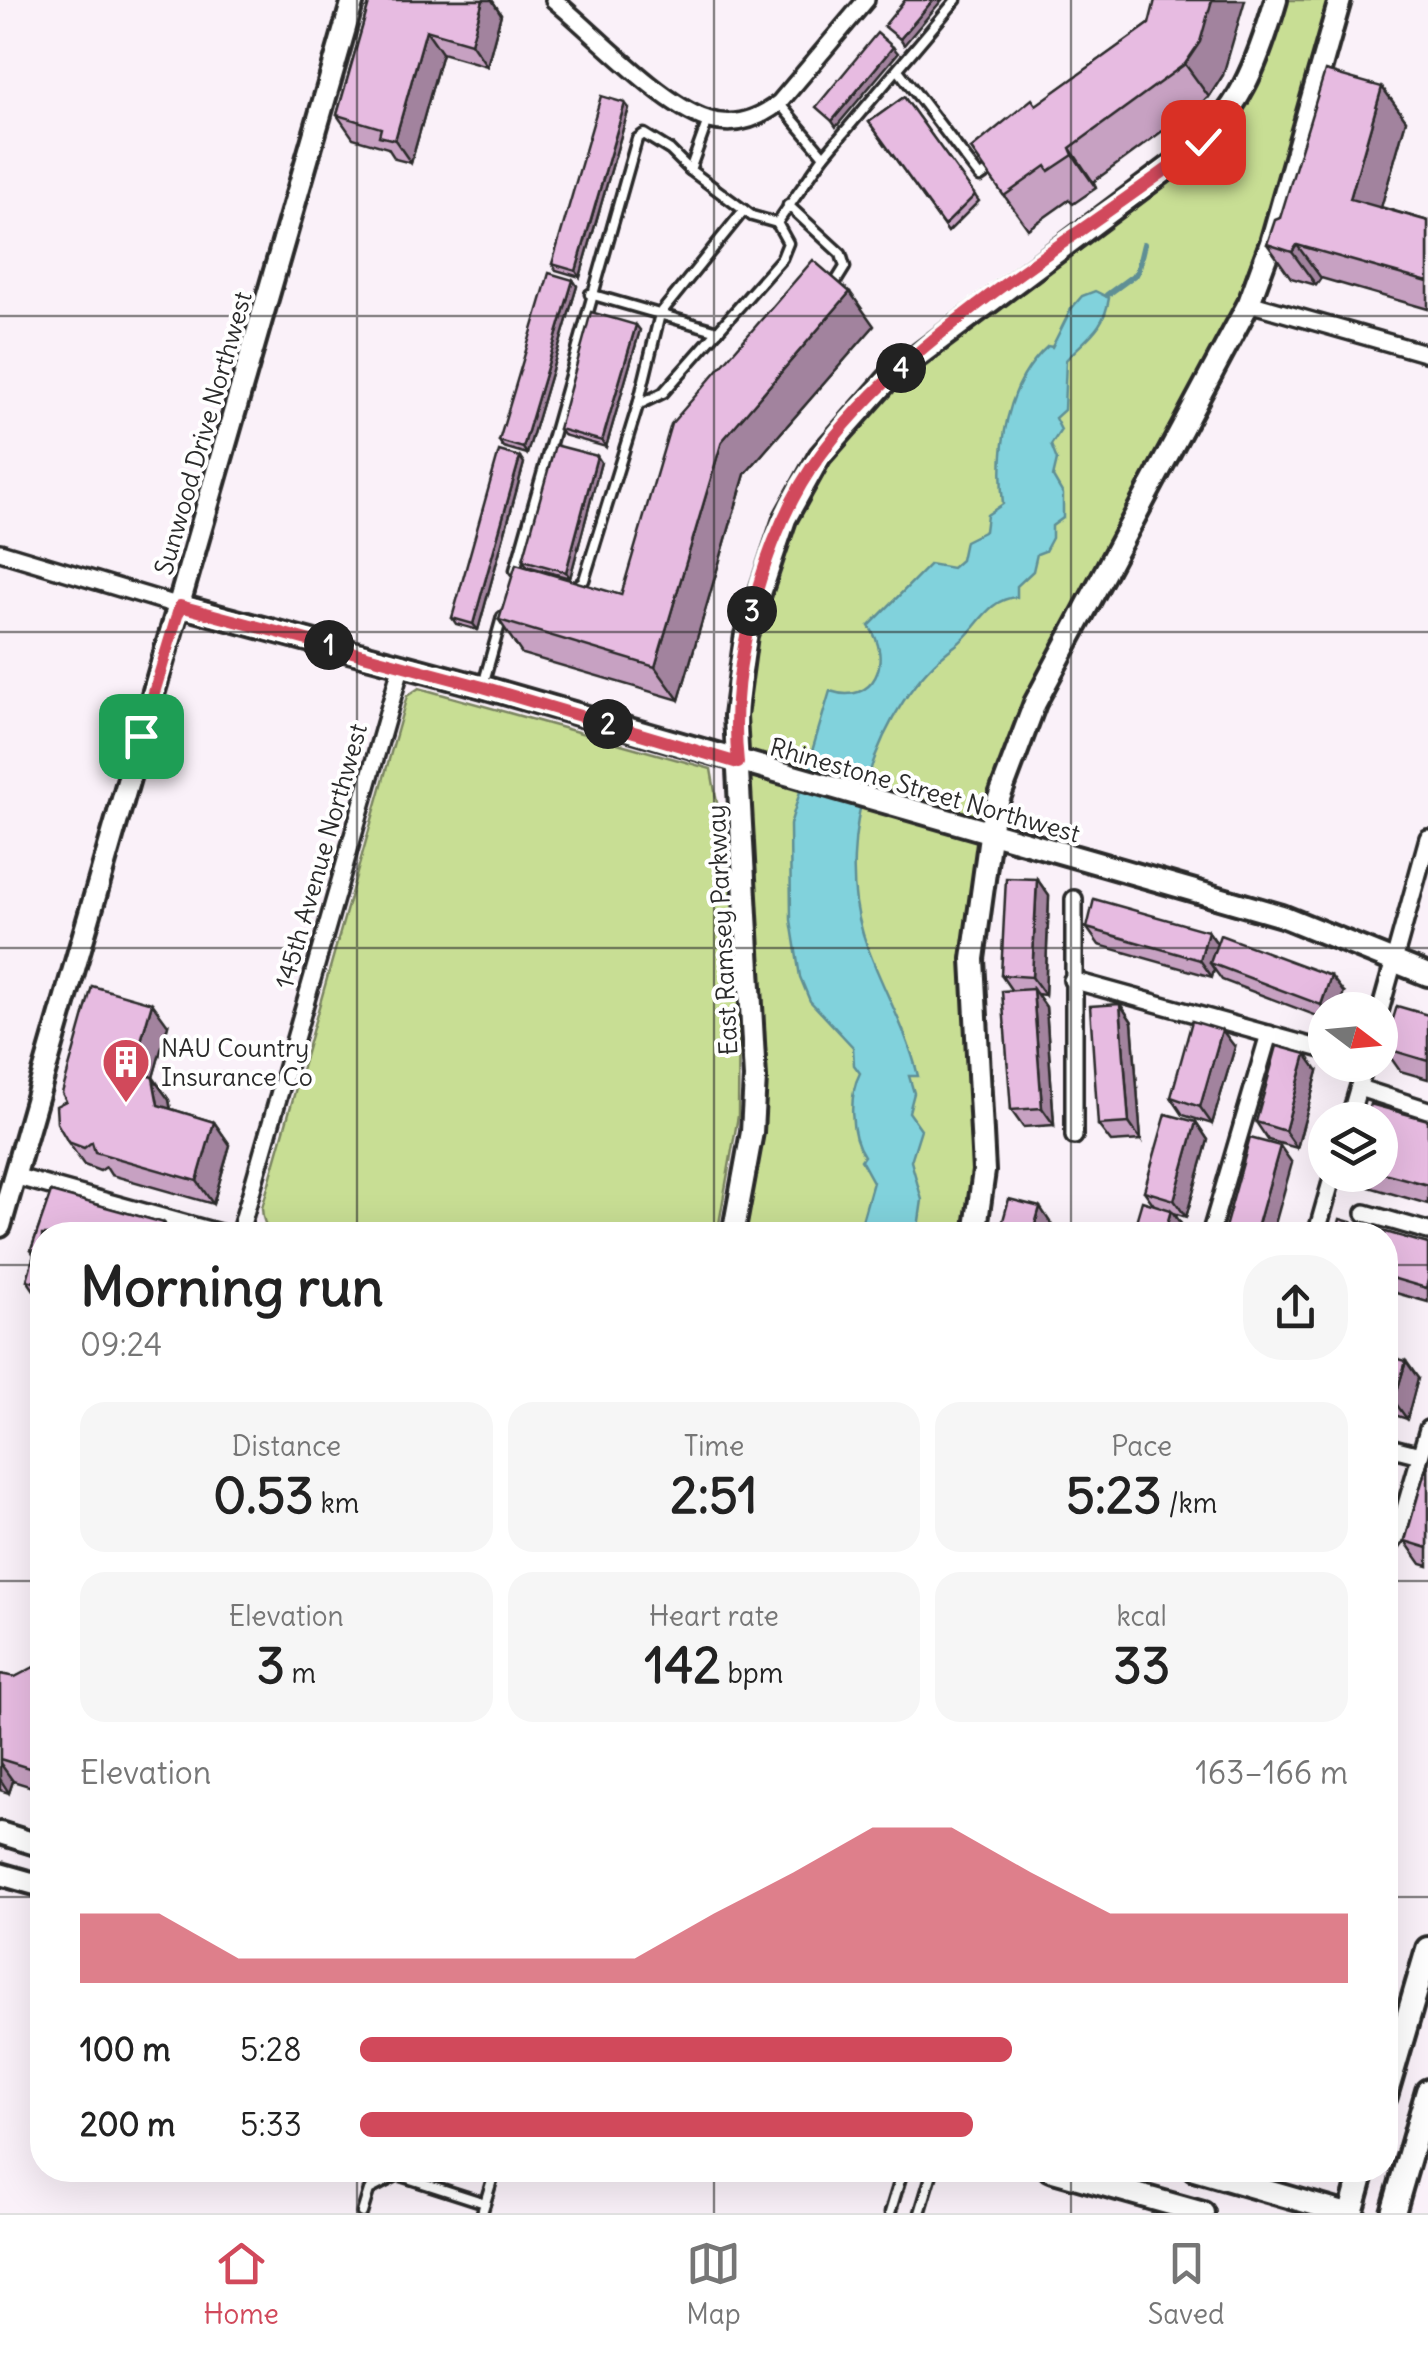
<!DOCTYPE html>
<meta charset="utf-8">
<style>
body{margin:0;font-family:Delius,sans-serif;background:#f6f6f6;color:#222;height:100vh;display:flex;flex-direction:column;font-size:38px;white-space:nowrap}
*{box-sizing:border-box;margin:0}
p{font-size:32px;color:#767676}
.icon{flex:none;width:55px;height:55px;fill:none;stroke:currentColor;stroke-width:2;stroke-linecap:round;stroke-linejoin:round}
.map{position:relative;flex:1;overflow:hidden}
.side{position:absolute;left:30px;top:1222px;width:1368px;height:960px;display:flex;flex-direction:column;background:#fff;border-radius:40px;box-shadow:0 10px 40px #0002}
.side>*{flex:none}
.needle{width:65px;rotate:106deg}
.controls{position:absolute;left:1308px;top:992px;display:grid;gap:20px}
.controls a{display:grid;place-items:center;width:90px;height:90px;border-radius:50%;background:#fff;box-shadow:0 10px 40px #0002;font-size:50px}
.pin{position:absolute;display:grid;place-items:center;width:85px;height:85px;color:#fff;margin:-42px;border-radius:20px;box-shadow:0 5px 15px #0006}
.km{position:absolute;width:50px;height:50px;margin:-25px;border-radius:50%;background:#222;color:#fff;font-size:28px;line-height:50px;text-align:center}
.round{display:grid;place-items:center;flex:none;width:105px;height:105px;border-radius:40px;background:#f6f6f6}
.head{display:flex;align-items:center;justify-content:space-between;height:170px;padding:0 50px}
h1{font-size:55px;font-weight:800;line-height:75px}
.metrics{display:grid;grid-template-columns:repeat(3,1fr);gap:15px;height:170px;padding:10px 50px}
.metrics div{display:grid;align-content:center;border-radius:25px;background:#f6f6f6;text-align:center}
.metrics b{font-size:50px;font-weight:800}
.metrics small{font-size:28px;font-weight:400}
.metrics p{font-size:28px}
.chart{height:280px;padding:20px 50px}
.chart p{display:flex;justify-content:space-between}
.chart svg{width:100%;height:180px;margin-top:10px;fill:#d1495b;opacity:.7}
ul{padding:0 50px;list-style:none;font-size:32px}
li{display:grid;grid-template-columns:160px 120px 1fr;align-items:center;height:75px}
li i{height:25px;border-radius:12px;background:#d1495b}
.tab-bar{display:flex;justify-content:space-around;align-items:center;height:140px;border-top:2px solid #e0e0e0;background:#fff;font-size:28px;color:#767676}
.tab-bar a{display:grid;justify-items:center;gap:5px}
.tab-bar .selected{color:#d1495b}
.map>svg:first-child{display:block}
</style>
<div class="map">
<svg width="1428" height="2213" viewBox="0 0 1428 2213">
<rect width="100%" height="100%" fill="#faf1f9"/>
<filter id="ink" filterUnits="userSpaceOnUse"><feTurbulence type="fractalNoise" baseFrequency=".01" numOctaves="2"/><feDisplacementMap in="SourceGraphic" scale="20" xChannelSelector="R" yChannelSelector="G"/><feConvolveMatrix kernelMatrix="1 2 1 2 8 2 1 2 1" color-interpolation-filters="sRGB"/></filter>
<g filter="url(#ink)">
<!-- green -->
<g fill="#c8de94" stroke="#7a8460" stroke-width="2.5">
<polygon points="1286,0 1328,0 1264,226 1232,313 1027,698 988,798 973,874 965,947 974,1152 965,1235 740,1235 762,1033 743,730 748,663 780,548 812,483 850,433 913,367 1218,139 1265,68"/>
<path d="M419 688 711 769 732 888 739 1003 738 1116 717 1235H282C266 1230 263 1224 262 1208L407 696Z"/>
</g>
<!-- water -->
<path fill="#81d2dc" stroke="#5f8f95" stroke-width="2.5" d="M1095 291 1109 298C1104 331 1085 338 1066 360L1064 410 1055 418 1061 430 1051 445 1057 460 1053 477 1063 494V518L1052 526V538L1045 551 1037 554 1033 571 1017 586V597C986 599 978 629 956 645 875 703 834 841 863 934 879 984 905 1023 918 1076H909L914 1093 909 1112 921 1129 911 1161 922 1200 917 1235H858L873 1182 861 1160 864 1156C849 1134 849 1094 860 1073L854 1065 853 1047 810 1001 800 977 791 920 790 825 830 691C875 706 893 660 869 626L930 564 952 568 961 560 965 541 985 531 987 515 1003 504C997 449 1006 383 1048 346L1052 347 1071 309 1082 296Z"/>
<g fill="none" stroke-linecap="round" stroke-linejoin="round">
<!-- stream -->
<polyline stroke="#5f8f95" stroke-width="6" points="1107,295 1137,273 1144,244"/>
<!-- service casing -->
<g stroke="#2b2b2b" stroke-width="15">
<g id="service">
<polyline points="899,71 980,177 993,168"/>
<polyline points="779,103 824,156"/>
<polyline points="708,120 690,170 752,216 777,223 824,156 956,0"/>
<polyline points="788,205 841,254 845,267 832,288"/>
<polyline points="590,294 718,331"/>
<polyline points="638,405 660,314 744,210"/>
<polyline points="515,570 637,139 644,134 670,150 690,170"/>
<polyline points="576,587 584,580 638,405 663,393 782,258 788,243 777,223"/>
<polyline points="483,685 502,617"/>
<polyline points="362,2213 369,2190 398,2175 485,2203"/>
<polyline points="482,2213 495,2170"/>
<polyline points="890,2213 903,2170"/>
<polyline points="920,2213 933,2170"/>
</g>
</g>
<!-- minor casing -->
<g stroke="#2b2b2b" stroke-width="22">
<g id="minor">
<path d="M554 0C593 32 662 105 707 119 733 128 758 119 779 103L866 0"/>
<polyline points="1249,303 1428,354"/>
<polyline points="0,552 180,606"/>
<polyline points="1074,899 1074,1136"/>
<polyline points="1072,980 1325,1050"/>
<polyline points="1380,1011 1428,838"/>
<polyline points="1359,1088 1428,1110"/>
<polyline points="1349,1120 1365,1065"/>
<polyline points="14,1176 227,1235"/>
<polyline points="1365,1213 1428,1231"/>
<polyline points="239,1235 402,664"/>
<polyline points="1210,1235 1269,1034"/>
<polyline points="1316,1235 1333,1175"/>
<polyline points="1385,1446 1420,1455"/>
<polyline points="1385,1552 1397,1536 1428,1429"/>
</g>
</g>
<!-- tertiary casing -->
<g stroke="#2b2b2b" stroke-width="28">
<g id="tertiary">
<polyline points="180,606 483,687 1282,916 1428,975"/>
<polyline points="0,1226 353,0"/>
<path d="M733 1235 752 1132 755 1078 735 716 746 635 785 519 820 456 891 376 1187 154C1239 114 1258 62 1276 0"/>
<polyline points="975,1235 984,1171 973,959 993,814 1035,703 1249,303 1271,243 1340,0"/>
<polyline points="0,1833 42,1846"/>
<polyline points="0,1874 42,1886"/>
<polyline points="1050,2170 1203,2213"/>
<polyline points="1194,2170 1344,2213"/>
</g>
</g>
<!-- secondary casing -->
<g stroke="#2b2b2b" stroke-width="30">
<g id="secondary">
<polyline points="1385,2096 1428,1949"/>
<polyline points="1351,2213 1363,2170"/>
<polyline points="1393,2213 1428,2091"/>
</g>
</g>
<!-- service -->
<use href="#service" stroke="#fff" stroke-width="8"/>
<!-- minor -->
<use href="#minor" stroke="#fff" stroke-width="15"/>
<!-- tertiary -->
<use href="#tertiary" stroke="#fff" stroke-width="20"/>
<!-- secondary -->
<use href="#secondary" stroke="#fff" stroke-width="22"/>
</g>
<!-- wall -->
<g fill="#c7a1c2" stroke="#2b2b2b" stroke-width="2.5">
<polygon points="370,0 492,0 501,14 487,66 442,53 411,163 395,159 388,148 353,138 337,115"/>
<polygon points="1149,24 1223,75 1209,97 1093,182 1096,188 1073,204 1069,200 1028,229 971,149 1037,105"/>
<polygon points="1382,87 1406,120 1381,207 1428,221 1428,309 1321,278 1316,285 1291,278 1267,244 1280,218"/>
<polygon points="904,97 979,201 948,232 869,122"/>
<polygon points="629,108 580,277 556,270 552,264"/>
<polygon points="573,280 577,286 527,454 503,447 499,441"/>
<polygon points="874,326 745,474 679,700 522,654 499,620 621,595"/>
<polygon points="640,330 606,447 563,435 559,429"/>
<polygon points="601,462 570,578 527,566 523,560"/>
<polygon points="524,463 478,630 456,624 452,618"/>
<polygon points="1037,879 1049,896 1045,995 1037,994 1046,1007 1054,1125 1023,1127 1011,1110 1012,991 1001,975"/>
<polygon points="1087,928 1208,931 1217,943 1344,993 1325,1010 1325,1019 1222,980 1214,969 1212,977 1099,945"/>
<polygon points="1120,1004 1132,1022 1141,1140 1111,1142 1098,1125"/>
<polygon points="1428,1015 1428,1079 1400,1071 1384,1048"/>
<polygon points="168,1025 153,1077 169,1100 171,1109 214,1122 230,1145 213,1204 111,1175 106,1167 100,1171 84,1165 68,1142 66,1101"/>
<polygon points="1235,1047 1212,1124 1183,1115 1171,1097"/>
<polygon points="1318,1071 1297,1148 1268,1140 1256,1122"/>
<polygon points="1380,1120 1428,1120 1428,1204 1369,1187 1360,1175 1380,1175"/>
<polygon points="1196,1122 1208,1140 1186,1217 1174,1213 1183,1227 1154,1205 1144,1191"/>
<polygon points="51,1192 164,1223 172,1235 42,1235 42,1302 27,1280 34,1255 31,1250"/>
<polygon points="1385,1235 1428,1244 1428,1302 1385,1290"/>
<polygon points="1385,1355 1418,1378 1407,1419 1385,1412"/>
<polygon points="1428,1461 1428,1566 1421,1564 1405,1541"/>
<polygon points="42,1667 42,1790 13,1781 9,1793 0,1790 0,1674 15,1677"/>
</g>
<!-- shaded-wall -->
<g fill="#a2839e" stroke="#2b2b2b" stroke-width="2.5">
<polygon points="483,0 492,0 501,14 487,66 471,43"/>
<polygon points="933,0 942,0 904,45 900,39"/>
<polygon points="1212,0 1245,0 1223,75 1209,97 1185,64"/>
<polygon points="426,30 442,53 411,163 395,140"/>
<polygon points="893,47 898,53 836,127 832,121"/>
<polygon points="1382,87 1406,120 1374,232 1350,199"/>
<polygon points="625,103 629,108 580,277 576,271"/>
<polygon points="1070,148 1093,182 1096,188 1073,155"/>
<polygon points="1297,245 1321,278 1316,285 1292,252"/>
<polygon points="573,280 577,286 527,454 523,448"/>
<polygon points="850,292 874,326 745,474 679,700 655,667 722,441"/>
<polygon points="636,325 640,330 606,447 602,441"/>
<polygon points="597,456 601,462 570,578 566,572"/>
<polygon points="520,457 524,463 478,630 473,624"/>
<polygon points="1037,879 1049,896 1045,995 1032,977"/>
<polygon points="1208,931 1220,948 1210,963 1214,969 1212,977 1200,960"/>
<polygon points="1331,976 1344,993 1337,1010 1325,1011 1321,1005"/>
<polygon points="1033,989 1046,1007 1054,1125 1042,1108"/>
<polygon points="152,1003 168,1025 150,1088 134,1065"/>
<polygon points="1120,1004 1132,1022 1141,1140 1129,1123"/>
<polygon points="1222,1030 1235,1047 1212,1124 1200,1107"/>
<polygon points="1306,1054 1318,1071 1297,1148 1285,1131"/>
<polygon points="153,1078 169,1100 174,1128 158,1105"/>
<polygon points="214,1122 230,1145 213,1204 197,1181"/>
<polygon points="1196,1122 1208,1140 1186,1217 1174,1200"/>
<polygon points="1280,1146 1292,1163 1272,1235 1255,1235"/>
<polygon points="1040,1207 1052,1225 1049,1235 1032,1235"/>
<polygon points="1171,1210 1183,1227 1181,1235 1164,1235"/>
<polygon points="164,1223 172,1235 160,1235"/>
<polygon points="1406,1361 1418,1378 1407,1419 1394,1401"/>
<polygon points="1385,1469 1390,1476 1385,1493"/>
<polygon points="0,1763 13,1781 9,1793 0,1779"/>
</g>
<!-- building -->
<g fill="#e7bbe1" stroke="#2b2b2b" stroke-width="2.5">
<polygon points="370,0 483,0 471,43 426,30 395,140 379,136 381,128 337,115"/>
<polygon points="905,0 933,0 900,39 884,26"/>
<polygon points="1155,0 1212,0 1200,42 1185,64 1070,148 1073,155 1049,171 1046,166 1004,196 971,149 1032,99 1036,105 1149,24"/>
<polygon points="877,33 893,47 832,121 816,107"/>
<polygon points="1325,71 1382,87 1350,199 1428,221 1428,282 1297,245 1292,252 1267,244 1275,220 1280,218"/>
<polygon points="601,96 625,103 576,271 552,264"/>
<polygon points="904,97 975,195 944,226 869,122"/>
<polygon points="813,260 850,292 722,441 655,667 499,620 516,564 621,595 671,424"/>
<polygon points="549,273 573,280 523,448 499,441"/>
<polygon points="591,312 636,325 602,441 559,429"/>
<polygon points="555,445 597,456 566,572 523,560"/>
<polygon points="499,451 520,457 473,624 452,618"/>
<polygon points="1006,878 1037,879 1032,977 1001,975"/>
<polygon points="1094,899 1208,931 1200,960 1087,928"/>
<polygon points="1220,935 1331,976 1321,1005 1210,963"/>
<polygon points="92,986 152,1003 134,1065 153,1078 158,1105 214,1122 197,1181 95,1152 92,1142 84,1148 68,1142 57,1123 56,1106 66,1101 62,1093"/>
<polygon points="1033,989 1042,1108 1011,1110 1002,991"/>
<polygon points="1120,1004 1129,1123 1098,1125 1090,1006"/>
<polygon points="1397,1006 1428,1015 1428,1061 1384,1048"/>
<polygon points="1192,1021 1222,1030 1200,1107 1171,1097"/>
<polygon points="1277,1046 1306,1054 1285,1131 1256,1122"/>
<polygon points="1370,1104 1428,1120 1428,1185 1380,1172 1380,1120 1365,1120"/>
<polygon points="1166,1114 1196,1122 1174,1200 1144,1191"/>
<polygon points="1250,1138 1280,1146 1255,1235 1223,1235"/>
<polygon points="51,1192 164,1223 160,1235 42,1235 42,1284 27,1280 35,1251 31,1250"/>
<polygon points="1009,1199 1040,1207 1032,1235 999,1235"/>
<polygon points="1142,1201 1171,1210 1164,1235 1132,1235"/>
<polygon points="1340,1219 1428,1244 1428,1279 1426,1288 1385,1276 1385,1235 1336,1235"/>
<polygon points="1385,1355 1406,1361 1394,1401 1385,1399"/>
<polygon points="1428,1461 1428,1548 1405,1541"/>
<polygon points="34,1667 42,1667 42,1783 36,1781 39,1771 0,1759 0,1674 15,1677"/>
</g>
</g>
<g fill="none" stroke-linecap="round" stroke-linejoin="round" filter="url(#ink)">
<!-- route casing -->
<g stroke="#fff" stroke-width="20">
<path id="route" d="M141 736 180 606 483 687 738 763C732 709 740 658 753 605 767 553 789 496 822 453 913 330 1081 237 1203 142"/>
</g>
<!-- route -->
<use href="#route" stroke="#d1495b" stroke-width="12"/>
</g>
<!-- grid -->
<path fill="none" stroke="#2b2b2b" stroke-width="2.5" stroke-opacity="0.55" d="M357 0V1235M714 0V1235M1071 0V1235M0 316H1428M0 632H1428M0 948H1428M0 1265H42M1385 1265H1428M0 1581H42M1385 1581H1428M0 1897H42M1385 1897H1428M357 2170V2213M714 2170V2213M1071 2170V2213"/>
<!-- icons -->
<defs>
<g id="building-pin" transform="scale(2.5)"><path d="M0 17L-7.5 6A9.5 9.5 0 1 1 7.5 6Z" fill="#d1495b" stroke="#fff"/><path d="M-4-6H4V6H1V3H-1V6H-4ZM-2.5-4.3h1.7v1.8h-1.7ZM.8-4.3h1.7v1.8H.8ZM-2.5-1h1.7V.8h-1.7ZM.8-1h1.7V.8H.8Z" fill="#fff"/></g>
</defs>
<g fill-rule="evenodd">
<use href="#building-pin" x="126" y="1062"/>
</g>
<g text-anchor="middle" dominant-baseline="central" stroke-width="8" stroke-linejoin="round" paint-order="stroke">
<!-- street labels -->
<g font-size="25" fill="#2b2b2b" stroke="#fff">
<text transform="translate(203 433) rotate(-74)">Sunwood Drive Northwest</text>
<text transform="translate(925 790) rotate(16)">Rhinestone Street Northwest</text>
<text transform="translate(321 856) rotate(-74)">145th Avenue Northwest</text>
<text transform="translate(722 930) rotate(-93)">East Ramsey Parkway</text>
</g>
<!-- poi labels -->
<g font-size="25" fill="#2b2b2b" stroke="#fff" text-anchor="start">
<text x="161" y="1048">NAU Country<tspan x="161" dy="29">Insurance Co</tspan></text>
</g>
</g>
</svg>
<div class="controls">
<a><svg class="needle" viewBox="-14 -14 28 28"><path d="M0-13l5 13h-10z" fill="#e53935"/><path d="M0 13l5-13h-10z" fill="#767676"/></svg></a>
<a><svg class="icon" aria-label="layers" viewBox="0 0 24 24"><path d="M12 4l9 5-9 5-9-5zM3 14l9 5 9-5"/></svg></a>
</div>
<div class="pin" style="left:141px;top:736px;background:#1e9e55"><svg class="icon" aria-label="arrive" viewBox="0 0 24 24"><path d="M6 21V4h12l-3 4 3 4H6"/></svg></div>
<div class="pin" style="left:1203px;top:142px;background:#d93025"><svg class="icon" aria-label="check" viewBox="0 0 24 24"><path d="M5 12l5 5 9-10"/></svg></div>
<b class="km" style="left:329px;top:645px">1</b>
<b class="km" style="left:608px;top:724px">2</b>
<b class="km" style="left:752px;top:611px">3</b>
<b class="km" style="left:901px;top:368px">4</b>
<section class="side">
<div class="head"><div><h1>Morning run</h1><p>09:24</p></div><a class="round"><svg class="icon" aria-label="share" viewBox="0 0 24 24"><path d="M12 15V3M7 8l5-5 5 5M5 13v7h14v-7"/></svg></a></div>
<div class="metrics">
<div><p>Distance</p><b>0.53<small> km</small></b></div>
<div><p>Time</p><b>2:51</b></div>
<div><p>Pace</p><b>5:23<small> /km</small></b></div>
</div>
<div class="metrics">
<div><p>Elevation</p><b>3<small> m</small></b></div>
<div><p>Heart rate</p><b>142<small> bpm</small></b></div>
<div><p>kcal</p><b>33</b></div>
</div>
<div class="chart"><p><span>Elevation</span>163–166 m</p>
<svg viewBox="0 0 160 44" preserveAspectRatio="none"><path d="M0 44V27L10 27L20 38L30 38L40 38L50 38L60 38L70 38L80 27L90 17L100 6L110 6L120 17L130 27L140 27L150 27L160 27V44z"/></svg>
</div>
<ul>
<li><b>100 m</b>5:28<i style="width:66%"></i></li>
<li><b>200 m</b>5:33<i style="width:62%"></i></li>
</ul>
</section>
</div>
<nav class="tab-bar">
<a class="selected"><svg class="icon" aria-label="home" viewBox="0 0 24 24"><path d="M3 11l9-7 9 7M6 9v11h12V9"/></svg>Home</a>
<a><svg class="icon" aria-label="map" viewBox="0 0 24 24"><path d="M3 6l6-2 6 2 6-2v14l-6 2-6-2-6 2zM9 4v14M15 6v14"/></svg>Map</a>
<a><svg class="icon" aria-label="saved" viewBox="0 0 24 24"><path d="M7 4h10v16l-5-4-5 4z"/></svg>Saved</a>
</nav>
